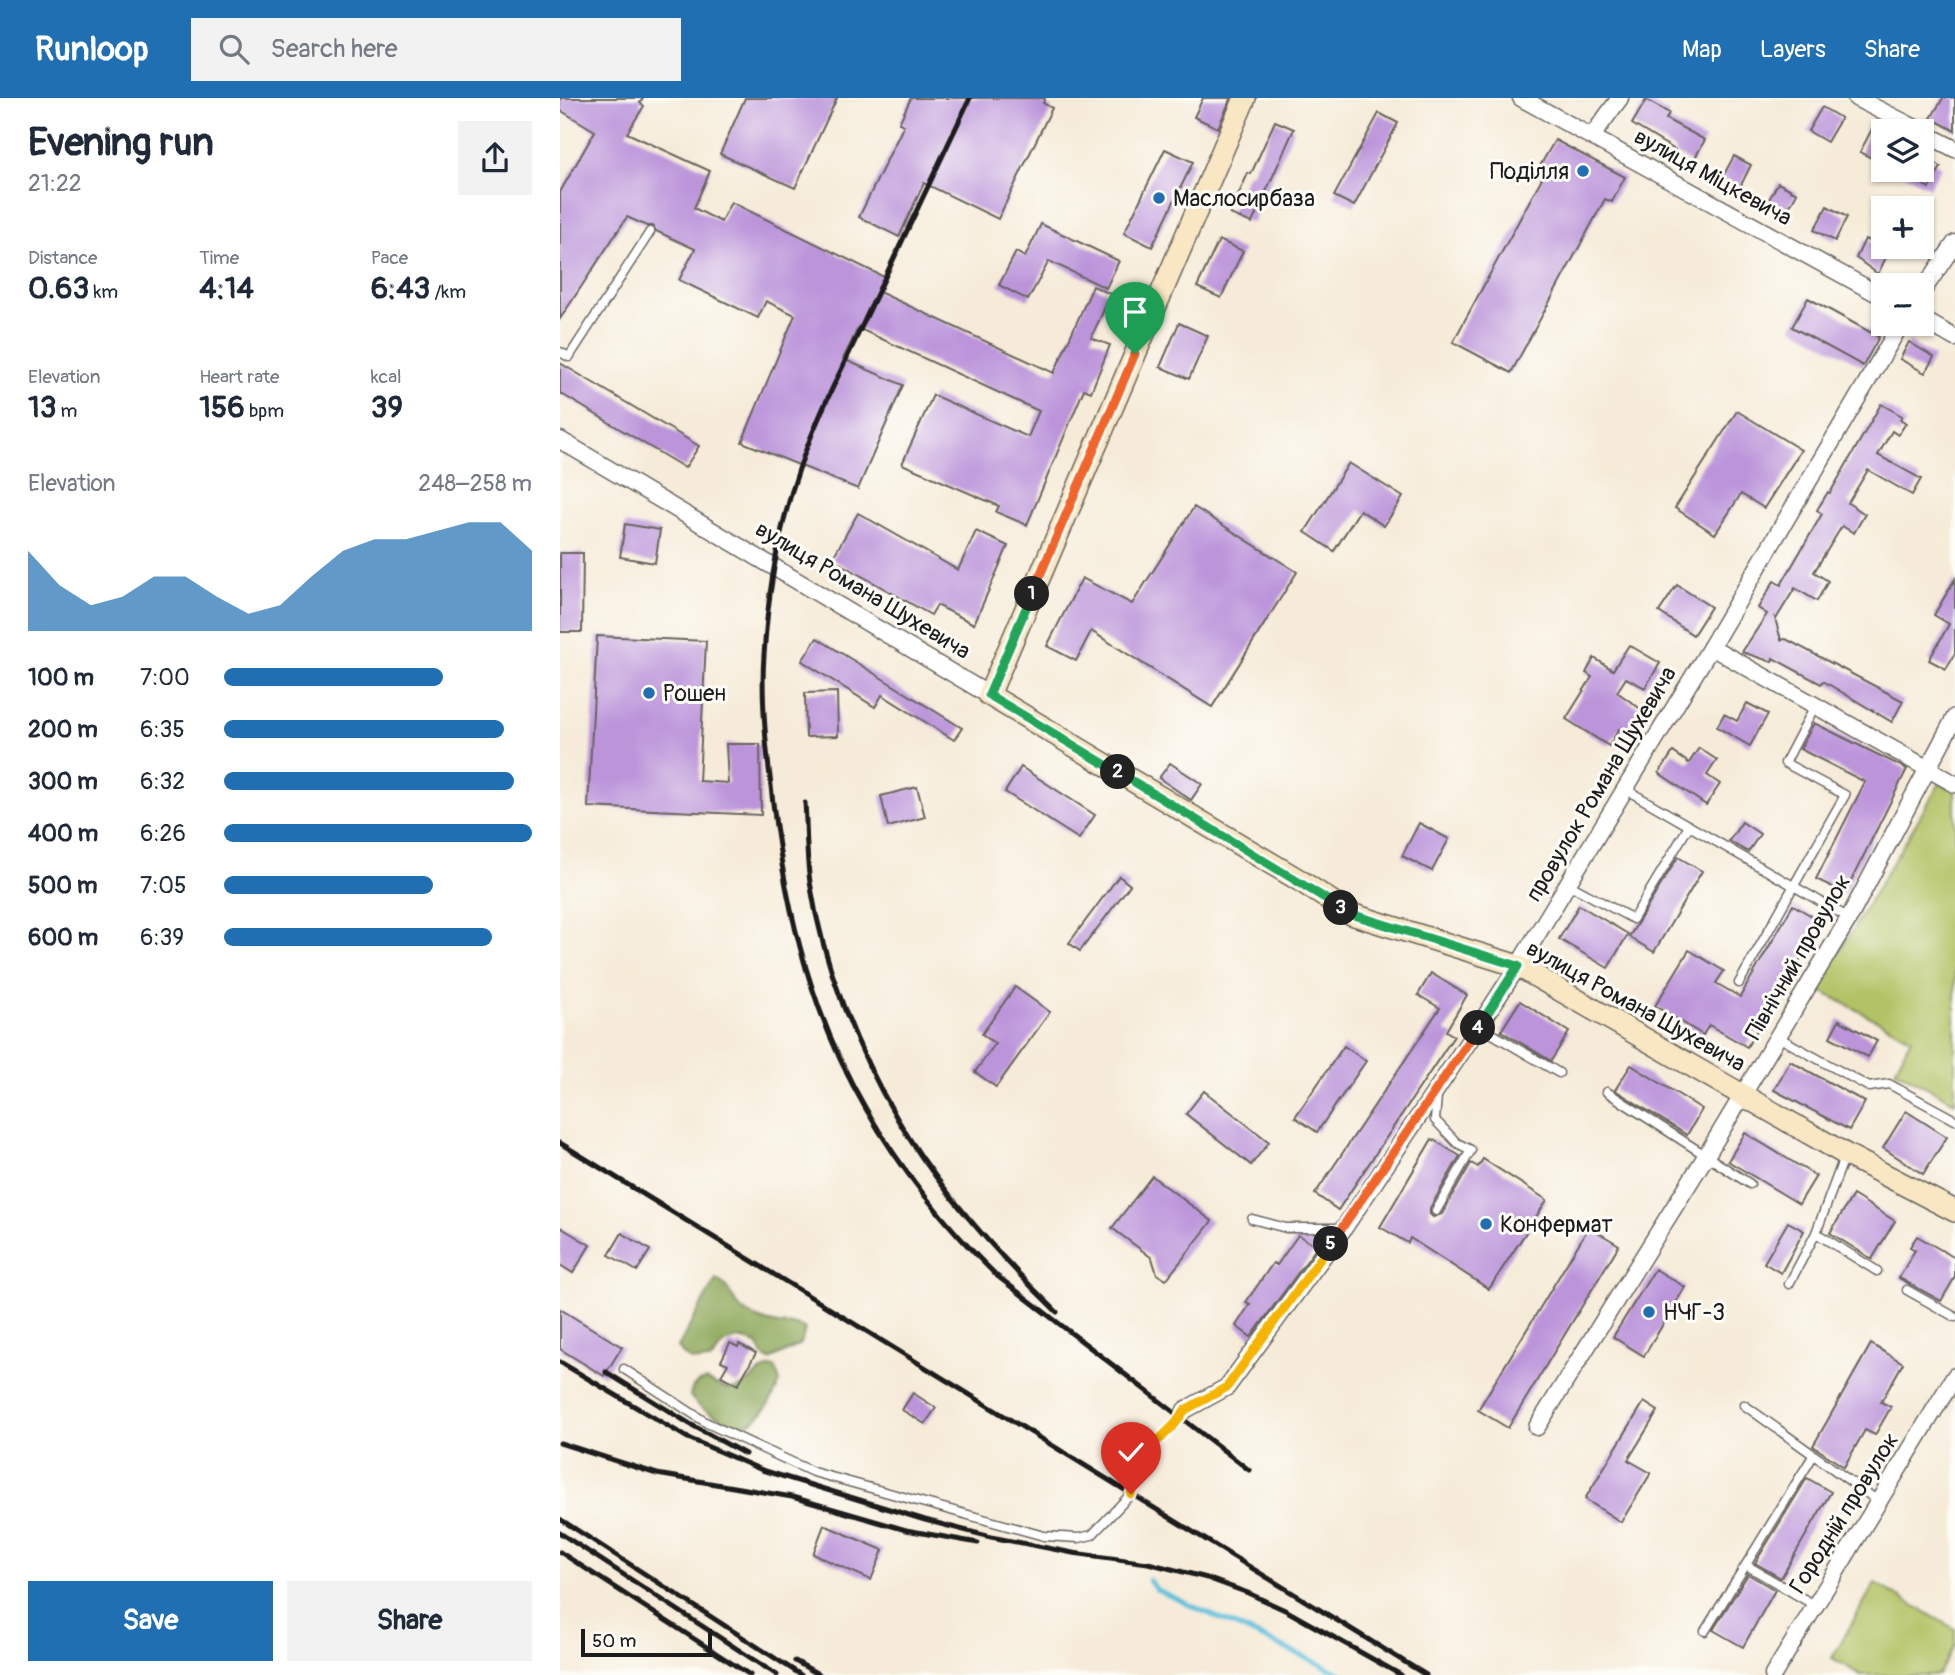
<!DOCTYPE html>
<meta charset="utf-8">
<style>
body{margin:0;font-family:Pangolin,sans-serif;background:#f2f2f3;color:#1f2937;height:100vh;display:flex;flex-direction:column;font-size:26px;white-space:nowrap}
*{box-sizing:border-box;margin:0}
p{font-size:23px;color:#747a83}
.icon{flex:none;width:38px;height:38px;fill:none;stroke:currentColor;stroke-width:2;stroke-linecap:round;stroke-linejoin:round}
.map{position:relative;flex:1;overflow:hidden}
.panel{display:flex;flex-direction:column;background:#fff;width:560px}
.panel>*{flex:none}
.controls{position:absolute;left:1311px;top:21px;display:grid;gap:14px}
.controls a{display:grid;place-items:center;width:63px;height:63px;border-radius:0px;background:#fff;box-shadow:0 2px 5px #0004;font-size:35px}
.scale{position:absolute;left:21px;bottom:18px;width:131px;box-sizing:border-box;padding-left:7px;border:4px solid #1c1c1c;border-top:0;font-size:19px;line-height:24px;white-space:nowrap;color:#1c1c1c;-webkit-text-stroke:5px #fdfcf7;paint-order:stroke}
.pin{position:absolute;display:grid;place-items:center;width:60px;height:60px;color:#fff;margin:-72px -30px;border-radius:50% 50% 50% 0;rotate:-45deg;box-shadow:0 0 7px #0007}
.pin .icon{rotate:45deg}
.km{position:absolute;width:35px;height:35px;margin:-18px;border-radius:50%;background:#222;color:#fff;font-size:19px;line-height:35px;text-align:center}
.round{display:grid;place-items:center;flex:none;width:74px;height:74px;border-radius:0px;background:#f2f2f3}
.overview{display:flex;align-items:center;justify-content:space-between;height:119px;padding:0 28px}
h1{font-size:38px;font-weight:700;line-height:52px}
.figures{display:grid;grid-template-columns:repeat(3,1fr);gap:10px;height:119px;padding:7px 28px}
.figures div{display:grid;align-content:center}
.figures b{font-size:30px;font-weight:700}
.figures small{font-size:19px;font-weight:400}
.figures p{font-size:19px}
.chart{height:196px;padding:14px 28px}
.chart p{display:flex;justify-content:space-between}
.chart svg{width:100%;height:126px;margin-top:7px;fill:#1f6fb2;opacity:.7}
.primary-button{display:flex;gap:14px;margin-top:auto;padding:14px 28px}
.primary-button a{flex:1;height:80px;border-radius:0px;background:#1f6fb2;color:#fff;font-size:28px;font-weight:700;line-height:80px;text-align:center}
.primary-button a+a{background:#f2f2f3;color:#1f2937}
ul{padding:0 28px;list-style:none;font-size:23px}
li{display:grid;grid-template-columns:112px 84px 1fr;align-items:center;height:52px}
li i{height:18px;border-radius:9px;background:#1f6fb2}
header{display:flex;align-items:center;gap:42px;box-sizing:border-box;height:98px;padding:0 35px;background:#1f6fb2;color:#fff}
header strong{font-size:33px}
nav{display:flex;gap:38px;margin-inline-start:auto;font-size:24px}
.search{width:490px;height:63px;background:#f2f2f3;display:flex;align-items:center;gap:18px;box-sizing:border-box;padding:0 24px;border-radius:0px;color:#747a83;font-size:26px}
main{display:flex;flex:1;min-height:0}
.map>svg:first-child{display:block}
</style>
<header>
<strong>Runloop</strong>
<div class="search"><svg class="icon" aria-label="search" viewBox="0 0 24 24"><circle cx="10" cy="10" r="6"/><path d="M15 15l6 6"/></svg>Search here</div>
<nav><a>Map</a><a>Layers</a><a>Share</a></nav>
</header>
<main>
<section class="panel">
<div class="overview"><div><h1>Evening run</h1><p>21:22</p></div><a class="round"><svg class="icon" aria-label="share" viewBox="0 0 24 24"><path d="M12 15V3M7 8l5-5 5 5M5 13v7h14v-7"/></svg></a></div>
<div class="figures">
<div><p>Distance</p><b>0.63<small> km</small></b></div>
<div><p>Time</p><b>4:14</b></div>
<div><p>Pace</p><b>6:43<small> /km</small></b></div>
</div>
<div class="figures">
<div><p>Elevation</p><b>13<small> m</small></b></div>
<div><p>Heart rate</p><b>156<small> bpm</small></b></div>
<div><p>kcal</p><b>39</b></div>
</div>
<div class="chart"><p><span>Elevation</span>248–258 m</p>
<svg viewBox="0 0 160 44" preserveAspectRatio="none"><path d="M0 44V16L10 28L20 35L30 32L40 25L50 25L60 32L70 38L80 35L90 25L100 16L110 12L120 12L130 9L140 6L150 6L160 16V44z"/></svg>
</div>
<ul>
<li><b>100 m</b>7:00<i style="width:71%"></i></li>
<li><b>200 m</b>6:35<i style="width:91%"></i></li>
<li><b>300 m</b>6:32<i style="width:94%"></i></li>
<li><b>400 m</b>6:26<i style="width:100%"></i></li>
<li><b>500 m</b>7:05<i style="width:68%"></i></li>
<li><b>600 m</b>6:39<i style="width:87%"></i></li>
</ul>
<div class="primary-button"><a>Save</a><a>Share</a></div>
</section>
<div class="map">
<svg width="1395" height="1577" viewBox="0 0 1395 1577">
<rect width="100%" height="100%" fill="#fdfcf7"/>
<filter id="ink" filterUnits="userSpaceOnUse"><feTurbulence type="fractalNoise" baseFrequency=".0143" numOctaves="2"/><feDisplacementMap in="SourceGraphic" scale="14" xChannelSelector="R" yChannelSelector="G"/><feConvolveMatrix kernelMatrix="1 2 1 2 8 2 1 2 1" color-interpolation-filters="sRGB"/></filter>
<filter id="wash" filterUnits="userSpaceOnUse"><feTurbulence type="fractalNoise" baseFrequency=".00686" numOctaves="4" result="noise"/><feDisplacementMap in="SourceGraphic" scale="28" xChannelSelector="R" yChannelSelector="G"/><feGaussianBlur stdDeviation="1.57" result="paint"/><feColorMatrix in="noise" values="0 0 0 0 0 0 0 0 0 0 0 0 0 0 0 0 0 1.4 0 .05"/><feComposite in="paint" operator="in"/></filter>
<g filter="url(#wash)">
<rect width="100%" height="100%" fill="#f6ebd8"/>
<!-- green -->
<g fill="#b2c265" stroke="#676f40" stroke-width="2">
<polygon points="1380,685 1395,693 1395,1004 1335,972 1351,940 1257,891"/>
<polygon points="1315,1485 1395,1531 1395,1547 1378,1577 1301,1577 1272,1560"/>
</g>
<!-- forest -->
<g fill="#8da85a" stroke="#54623b" stroke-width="2">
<path d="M156 1181C175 1192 170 1204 185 1214 193 1219 208 1224 218 1226 228 1228 236 1224 245 1231L241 1246 210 1262 203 1258 197 1246C171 1237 168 1240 151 1262 135 1264 126 1264 118 1249Z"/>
<path d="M209 1269H215L220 1284C214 1299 200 1327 181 1327 173 1327 163 1321 156 1318 145 1313 136 1307 130 1298 132 1288 136 1284 146 1282 185 1302 177 1286 209 1269Z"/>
</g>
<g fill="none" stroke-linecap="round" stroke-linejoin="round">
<!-- stream -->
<polyline stroke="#5ec0dc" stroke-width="5" points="589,1482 597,1492 784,1577"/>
</g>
<g id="blocks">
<!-- building -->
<g fill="#bb94da">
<polygon points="0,0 83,0 80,5 84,8 67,35 150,73 134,110 161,124 171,104 324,179 317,193 494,275 533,188 551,196 531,240 550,247 531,294 524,291 467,427 436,414 439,408 342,366 373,297 468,339 479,313 298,230 283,261 343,287 298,391 182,344 235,217 206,203 198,220 119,182 135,151 96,133 93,128 87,128 67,119 0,221 0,94 35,33 0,12"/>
<polygon points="185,0 277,0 235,90 160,56"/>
<polygon points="351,0 485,0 483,5 492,10 438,121 364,85 339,139 299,119 344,27 339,25"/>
<polygon points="643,0 671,0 658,30 634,19"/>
<polygon points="1383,0 1395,0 1395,33 1371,20"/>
<polygon points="1086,2 1109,15 1106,21 1145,42 1132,65 1114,55 1115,52 1072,26"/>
<polygon points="1262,9 1281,20 1267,44 1248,33"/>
<polygon points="819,15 838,25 794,108 774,98"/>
<polygon points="715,23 734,31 692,125 670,116 688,75 691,76"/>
<polygon points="1313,29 1323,34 1323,52 1317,63 1300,54"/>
<polygon points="995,42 1065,79 1052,104 1045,101 951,275 893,244 988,69 981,66"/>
<polygon points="605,51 633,64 592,149 564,135"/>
<polygon points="1362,57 1381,69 1369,90 1337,72 1362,72"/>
<polygon points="1174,58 1191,67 1180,89 1162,80"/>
<polygon points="1218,85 1237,95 1226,115 1207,105"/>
<polygon points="1267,108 1287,119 1275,143 1254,132"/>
<polygon points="481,126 559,163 546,190 489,163 468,202 439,187 456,154 465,159"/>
<polygon points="1305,141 1329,153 1318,176 1296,160"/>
<polygon points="659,142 683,153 661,200 637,189"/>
<polygon points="1248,200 1319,239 1303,268 1232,229"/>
<polygon points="619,225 648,238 629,281 600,269"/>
<polygon points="1349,244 1374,259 1365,275 1340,261"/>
<polygon points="0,265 139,348 125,370 0,295"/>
<polygon points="1321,306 1342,318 1340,321 1346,325 1338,337 1332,333 1318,357 1361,381 1352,397 1308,372 1288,405 1305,416 1294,435 1282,428 1254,474 1268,483 1257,503 1235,490 1216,521 1215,520 1221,542 1226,541 1343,603 1332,624 1263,583 1261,586 1213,560 1212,564 1182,554 1207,516 1198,510 1214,483 1221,487 1262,416 1257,412 1268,394 1270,395"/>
<polygon points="1177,313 1241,352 1204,410 1181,396 1155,436 1115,410"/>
<polygon points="789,365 843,399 824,428 800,412 774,453 745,434"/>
<polygon points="634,409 737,474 652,609 531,533 516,563 487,548 522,480 572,506"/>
<polygon points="298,415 398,472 416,433 448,448 414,526 377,507 371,517 272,461"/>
<polygon points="65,426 100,432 95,465 60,459"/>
<polygon points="0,455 23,455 22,534 0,534"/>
<polygon points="1395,481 1395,555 1386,571 1369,562 1389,526 1374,517"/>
<polygon points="1117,487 1151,509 1133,537 1099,514"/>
<polygon points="37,538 146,543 139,683 168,685 166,646 200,646 201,717 28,709"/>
<polygon points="257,540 402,630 394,642 322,597 315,609 242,563"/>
<polygon points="1069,547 1100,565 1085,590 1066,580 1057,594 1085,614 1071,638 1059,631 1049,648 1006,621 1032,579 1026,575 1034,560 1053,572"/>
<polygon points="277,594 278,638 246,639 245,595"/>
<polygon points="1187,605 1208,616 1190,648 1157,629 1164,616 1177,623"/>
<polygon points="1254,625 1347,671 1285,795 1256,781 1305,684 1240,651"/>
<polygon points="1139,650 1157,662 1147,677 1160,686 1146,707 1099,675 1113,654 1129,665"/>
<polygon points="610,665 642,686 631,702 599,680"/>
<polygon points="461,669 535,717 519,741 445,694"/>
<polygon points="357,689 365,719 328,729 321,698"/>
<polygon points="1182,724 1200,736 1188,754 1169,743"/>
<polygon points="859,725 889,741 872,773 842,758"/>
<polygon points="1118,759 1142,773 1094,854 1069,839"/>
<polygon points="559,778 570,787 520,853 509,845"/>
<polygon points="1019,807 1068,836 1048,870 999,841"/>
<polygon points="1233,807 1262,824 1215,906 1213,905 1187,949 1149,927 1143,937 1095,908 1129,852 1164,873 1156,885 1180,899"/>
<polygon points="871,875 907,897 886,933 894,938 778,1112 755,1096 880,910 858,897"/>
<polygon points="455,889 490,914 436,989 415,974 435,946 422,936"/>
<polygon points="960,903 1009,934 991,963 941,933"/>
<polygon points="1279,922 1317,943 1308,959 1270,939"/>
<polygon points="784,948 806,963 757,1034 735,1019"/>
<polygon points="1230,963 1305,1004 1289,1032 1214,992"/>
<polygon points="1071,967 1142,1011 1127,1037 1055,992"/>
<polygon points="644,993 709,1044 691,1067 626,1016"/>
<polygon points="1346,1013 1387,1039 1363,1076 1323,1050"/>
<polygon points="1185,1035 1256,1078 1239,1106 1168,1063"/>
<polygon points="872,1041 900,1058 870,1110 870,1116 873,1119 882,1116 911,1065 918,1069 923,1061 987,1102 929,1191 850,1140 848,1145 820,1129"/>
<polygon points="592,1078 652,1123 606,1182 597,1176 592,1160 552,1130"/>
<polygon points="1293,1097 1335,1123 1312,1161 1270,1135"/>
<polygon points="1228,1124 1244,1133 1221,1175 1204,1165"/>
<polygon points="0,1129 30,1147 13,1175 0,1167"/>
<polygon points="1029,1129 1059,1147 948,1330 918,1312"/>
<polygon points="62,1135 90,1152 77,1173 49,1157"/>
<polygon points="738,1137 757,1149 691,1239 676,1228 690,1206 686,1204 713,1165 717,1167"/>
<polygon points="1357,1138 1395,1160 1395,1179 1381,1203 1339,1180 1355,1152 1350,1149"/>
<polygon points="1095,1171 1125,1189 1084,1258 1053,1239"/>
<polygon points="0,1211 62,1249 44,1278 0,1251"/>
<polygon points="170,1245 178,1249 179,1246 196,1255 178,1287 161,1278 168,1266 161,1263"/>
<polygon points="1311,1246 1343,1265 1321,1304 1331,1309 1315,1337 1305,1332 1284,1369 1253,1348"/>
<polygon points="353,1295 376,1310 365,1326 342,1312"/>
<polygon points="1084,1304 1098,1313 1068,1362 1091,1375 1061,1424 1025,1401"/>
<polygon points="1247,1380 1271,1394 1221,1480 1195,1465"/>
<polygon points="264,1427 323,1452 311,1482 253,1456"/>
<polygon points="1188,1476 1215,1492 1183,1549 1153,1532"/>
</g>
</g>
</g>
<g filter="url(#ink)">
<use href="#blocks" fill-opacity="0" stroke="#68645e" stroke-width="2"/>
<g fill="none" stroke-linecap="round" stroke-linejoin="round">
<!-- lane casing -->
<g stroke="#68645e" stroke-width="11">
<g id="lane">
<polyline points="0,254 9,259 90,134"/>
<polyline points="1065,691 1289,820"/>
<polyline points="1008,786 1073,821 1129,728"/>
<polyline points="1179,885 1285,697 1225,665 1256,606"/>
<polyline points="919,928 999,975"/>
<polyline points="1218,939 1309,989 1329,986 1395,1022"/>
<polyline points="1047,994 1190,1086"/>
<polyline points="876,1113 911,1052 897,1045 875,1022 877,998"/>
<polyline points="692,1121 726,1130 782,1130"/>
<polyline points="1256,1135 1317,1173"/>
<polyline points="1229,1186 1256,1135 1285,1057"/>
<polyline points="1347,1192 1395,1219"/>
<polyline points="64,1271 147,1325 253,1374 484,1438 519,1440 532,1437 571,1396 595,1345 616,1326 625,1312"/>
<polyline points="1184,1307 1318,1403"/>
<polyline points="1186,1467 1254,1507"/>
<polyline points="1145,1533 1253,1358"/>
</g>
</g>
<!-- street casing -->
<g stroke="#68645e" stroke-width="19">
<g id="street">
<polyline points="961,0 1323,199"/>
<polyline points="1296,0 1361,33"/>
<polyline points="1362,34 1395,51"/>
<polyline points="1032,38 1060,0"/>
<polyline points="1362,194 1395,145"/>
<polyline points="1362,221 1395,240"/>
<polyline points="0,342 429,597"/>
<polyline points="1151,549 1395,686"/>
<polyline points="625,1312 667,1289 784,1130 919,928 958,868 1151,549 1341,226"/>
<polyline points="977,1329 1146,1058 1289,820 1395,619"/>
<polyline points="1213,1577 1395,1278"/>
</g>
</g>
<!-- secondary casing -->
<g stroke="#68645e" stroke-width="24">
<polyline id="secondary" points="685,0 429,597 739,782 791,816 958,868 1285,1056 1395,1113"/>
</g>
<!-- lane -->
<use href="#lane" stroke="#fff" stroke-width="8"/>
<!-- street -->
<use href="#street" stroke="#fff" stroke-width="16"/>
<!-- secondary -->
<use href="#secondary" stroke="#f9e7c3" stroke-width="21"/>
<!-- rail -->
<g stroke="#1c1c1c" stroke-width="5">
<path d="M410 0C376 72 342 144 308 215 285 265 258 316 240 368 219 428 208 494 204 557 201 598 205 639 210 679 222 794 247 910 306 1011 341 1072 386 1128 436 1177L689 1372"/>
<path d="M245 705C247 731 246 758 250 784 263 866 296 951 338 1022 379 1092 439 1158 497 1214"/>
<polyline points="0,1045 866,1577"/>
<polyline points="0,1264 128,1340 202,1372 365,1422 431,1439 513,1455 588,1465 647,1480 688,1495 727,1513 841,1577"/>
<polyline points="46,1274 130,1326 185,1356"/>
<polyline points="0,1345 97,1376 232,1399 346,1432 418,1445"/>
<polyline points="0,1421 241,1577"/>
<polyline points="0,1435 217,1577"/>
<polyline points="0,1454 190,1577"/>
<polyline points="235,1563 260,1577"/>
</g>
</g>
</g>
<g fill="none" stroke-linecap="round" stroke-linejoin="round" filter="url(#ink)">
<!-- split-1 casing -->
<g stroke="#fff" stroke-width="14">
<polyline id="split-1" points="472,496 575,256"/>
</g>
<!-- split-2 casing -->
<g stroke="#fff" stroke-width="14">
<polyline id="split-2" points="472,496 429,597 558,674"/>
</g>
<!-- split-3 casing -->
<g stroke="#fff" stroke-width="14">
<polyline id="split-3" points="558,674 781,810"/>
</g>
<!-- split-4 casing -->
<g stroke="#fff" stroke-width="14">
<polyline id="split-4" points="781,810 791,816 958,868 918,930"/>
</g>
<!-- split-5 casing -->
<g stroke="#fff" stroke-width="14">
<polyline id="split-5" points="771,1146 918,930"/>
</g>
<!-- split-6 casing -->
<g stroke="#fff" stroke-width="14">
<polyline id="split-6" points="602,1339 615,1326 625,1312 667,1289 771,1146"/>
</g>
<!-- split-7 casing -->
<g stroke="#fff" stroke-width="14">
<polyline id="split-7" points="571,1396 595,1345 602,1339"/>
</g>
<!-- split-1 -->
<use href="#split-1" stroke="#f0652b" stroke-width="9"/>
<!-- split-2 -->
<use href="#split-2" stroke="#22a559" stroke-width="9"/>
<!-- split-3 -->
<use href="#split-3" stroke="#22a559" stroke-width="9"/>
<!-- split-4 -->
<use href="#split-4" stroke="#22a559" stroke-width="9"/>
<!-- split-5 -->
<use href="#split-5" stroke="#f0652b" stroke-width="9"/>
<!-- split-6 -->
<use href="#split-6" stroke="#f5b400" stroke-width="9"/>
<!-- split-7 -->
<use href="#split-7" stroke="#f5b400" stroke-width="9"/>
</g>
<!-- markers -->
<g fill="#1f6fb2" stroke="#fdfcf7" stroke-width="2.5">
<circle cx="1023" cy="73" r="7"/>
<circle cx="599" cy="100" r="7"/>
<circle cx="89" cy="595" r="7"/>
<circle cx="926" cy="1126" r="7"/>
<circle cx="1089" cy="1214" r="7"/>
</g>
<g text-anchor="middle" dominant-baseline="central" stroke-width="6" stroke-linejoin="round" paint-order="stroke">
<!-- poi labels -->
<g font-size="23" fill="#1c1c1c" stroke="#fdfcf7" text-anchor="start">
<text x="1009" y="73" text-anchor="end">Поділля</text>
<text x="613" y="100">Маслосирбаза</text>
<text x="103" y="595">Рошен</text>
<text x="940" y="1126">Конфермат</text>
<text x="1103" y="1214">НЧГ-3</text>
</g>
<!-- street labels -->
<g font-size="23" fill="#1c1c1c" stroke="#fdfcf7">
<text transform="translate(1153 79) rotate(29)">вулиця Міцкевича</text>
<text transform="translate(303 492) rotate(31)">вулиця Романа Шухевича</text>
<text transform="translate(1041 686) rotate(-59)">провулок Романа Шухевича</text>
<text transform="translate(1238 859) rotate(-60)">Північний провулок</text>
<text transform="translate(1076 908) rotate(29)">вулиця Романа Шухевича</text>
<text transform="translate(1284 1415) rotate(-58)">Городній провулок</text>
</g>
</g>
</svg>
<div class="controls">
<a><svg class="icon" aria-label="layers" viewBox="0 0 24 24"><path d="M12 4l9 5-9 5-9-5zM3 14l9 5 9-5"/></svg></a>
<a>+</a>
<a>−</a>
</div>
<div class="scale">50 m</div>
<div class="pin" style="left:575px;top:256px;background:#1e9e55"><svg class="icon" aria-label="arrive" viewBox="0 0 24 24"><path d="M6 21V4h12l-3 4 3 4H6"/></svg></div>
<div class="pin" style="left:571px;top:1396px;background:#d93025"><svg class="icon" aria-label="check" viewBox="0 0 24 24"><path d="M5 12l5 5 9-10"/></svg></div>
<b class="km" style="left:472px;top:496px">1</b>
<b class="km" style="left:558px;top:674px">2</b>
<b class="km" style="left:781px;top:810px">3</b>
<b class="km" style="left:918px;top:930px">4</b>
<b class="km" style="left:771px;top:1146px">5</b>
</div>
</main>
